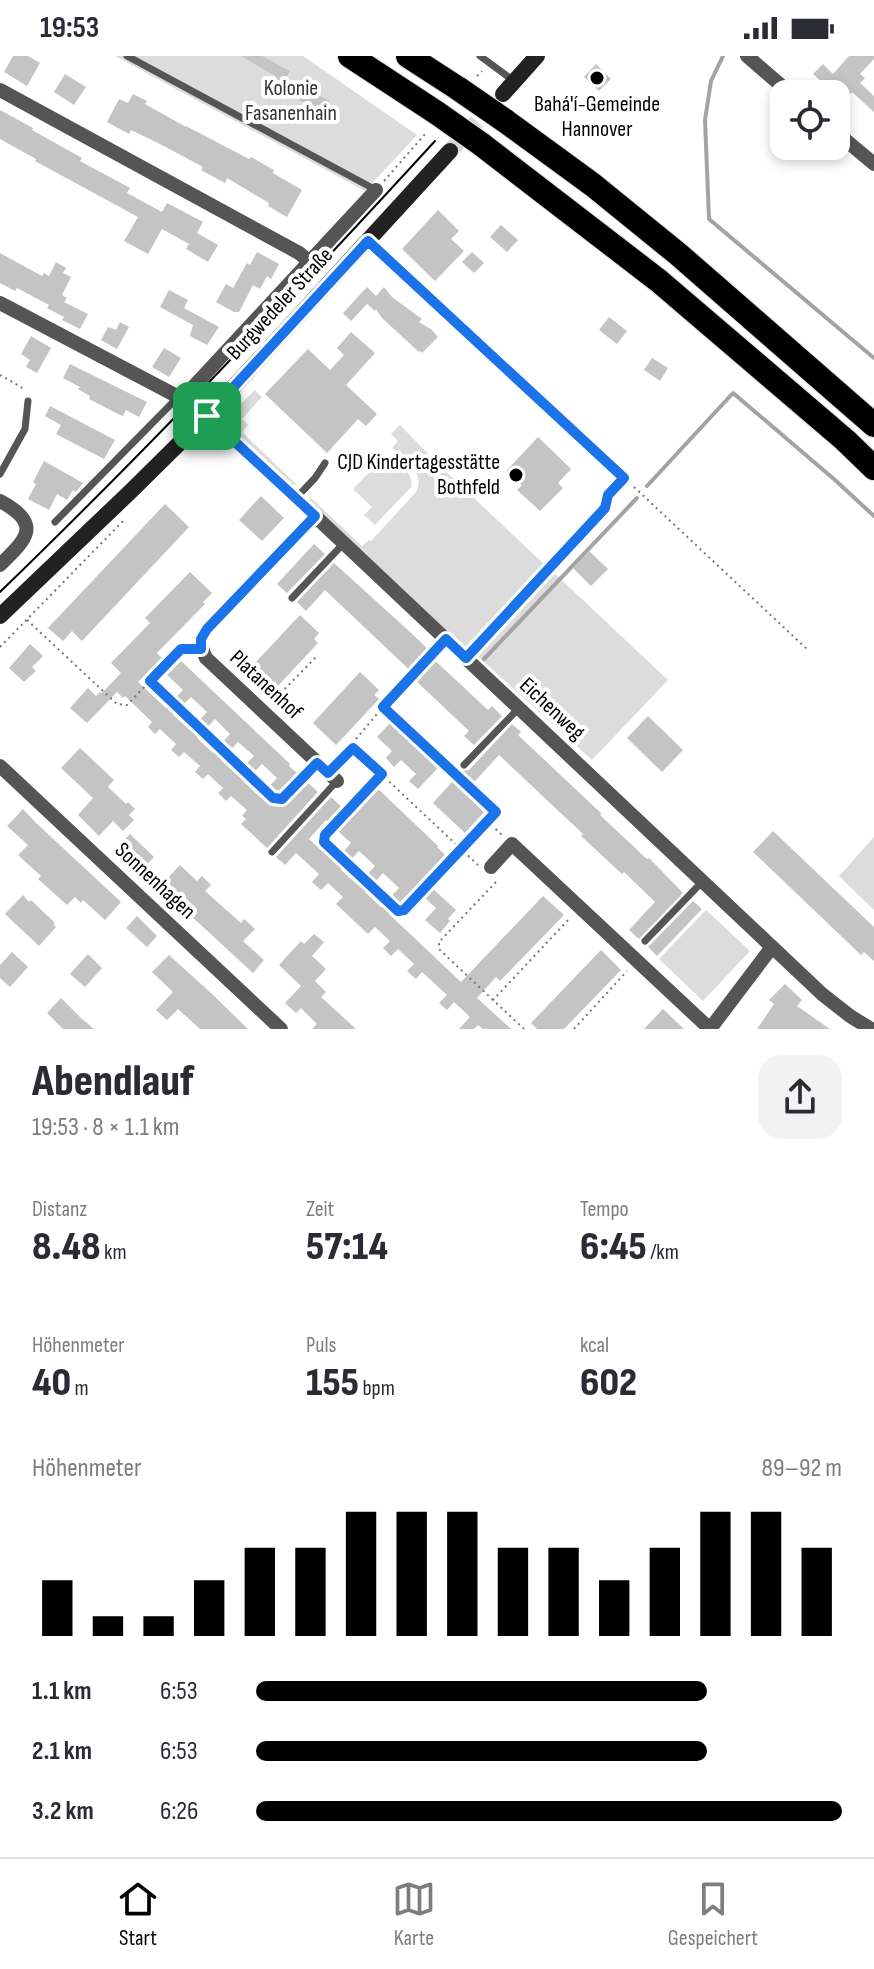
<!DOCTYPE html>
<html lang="de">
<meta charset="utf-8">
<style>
body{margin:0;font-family:"Sofia Sans Condensed",sans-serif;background:#f2f2f3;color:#2b2b33;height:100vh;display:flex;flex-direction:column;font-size:30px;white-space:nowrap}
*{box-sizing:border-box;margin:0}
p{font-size:26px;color:#7c7c81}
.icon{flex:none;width:44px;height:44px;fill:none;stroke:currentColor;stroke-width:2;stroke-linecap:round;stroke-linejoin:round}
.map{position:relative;height:973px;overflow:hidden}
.sheet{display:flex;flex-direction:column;background:#fff;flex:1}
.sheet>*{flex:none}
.tools{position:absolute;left:770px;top:24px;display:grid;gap:16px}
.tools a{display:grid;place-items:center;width:80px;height:80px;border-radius:16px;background:#fff;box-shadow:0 4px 12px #0003;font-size:40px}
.pin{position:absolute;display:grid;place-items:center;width:68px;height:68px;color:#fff;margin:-34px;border-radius:16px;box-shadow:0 4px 12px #0006}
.round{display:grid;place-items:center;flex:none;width:84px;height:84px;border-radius:24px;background:#f2f2f3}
.head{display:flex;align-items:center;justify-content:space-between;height:136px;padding:0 32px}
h1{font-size:44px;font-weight:800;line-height:60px}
.figures{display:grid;grid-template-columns:repeat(3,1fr);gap:12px;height:136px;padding:8px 32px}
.figures div{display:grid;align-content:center}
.figures b{font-size:40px;font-weight:800}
.figures small{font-size:22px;font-weight:400}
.figures p{font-size:22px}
.chart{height:224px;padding:16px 32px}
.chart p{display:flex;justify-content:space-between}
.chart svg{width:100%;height:144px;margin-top:8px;stroke:#000;stroke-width:6}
ul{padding:0 32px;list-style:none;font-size:26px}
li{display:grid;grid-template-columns:128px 96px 1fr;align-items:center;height:60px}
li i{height:20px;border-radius:10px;background:#000}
.status{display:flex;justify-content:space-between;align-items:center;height:56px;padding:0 40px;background:#fff;direction:ltr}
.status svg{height:22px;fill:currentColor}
.tabs{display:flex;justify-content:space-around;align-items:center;height:112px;border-top:2px solid #e1e1e2;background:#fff;font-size:22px;color:#7c7c81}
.tabs a{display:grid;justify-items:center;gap:4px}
.tabs .selected{color:#000}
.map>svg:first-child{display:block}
</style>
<div class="status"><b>19:53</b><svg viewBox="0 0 49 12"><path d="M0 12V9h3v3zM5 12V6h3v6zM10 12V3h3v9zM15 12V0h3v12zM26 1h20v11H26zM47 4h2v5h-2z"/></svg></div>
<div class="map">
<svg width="874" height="973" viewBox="0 0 874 973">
<rect width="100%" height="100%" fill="#fff"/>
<!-- green -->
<g fill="#dcdcdc">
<polygon points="115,0 303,0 417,79 365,135"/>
<path d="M255 334 262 341 242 363 248 369 242 376 297 429H291L229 371C231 355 244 345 255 334Z"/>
<path d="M400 369 440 410 546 510 467 594 309 446 310 441 362 490 369 484 371 485 416 436C426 417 405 404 392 392L398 385 391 378Z"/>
<path d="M387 398C397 407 415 417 411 431L375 469 364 459 372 451 353 433Z"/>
<polygon points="551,514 668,624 592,704 473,596"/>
<polygon points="874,781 874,854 839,820"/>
<polygon points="706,854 750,895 703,945 659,903"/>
</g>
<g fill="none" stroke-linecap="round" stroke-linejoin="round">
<!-- stream -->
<g stroke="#a3a3a3" stroke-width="4">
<polyline points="723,0 711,25 705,64 709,163 874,302"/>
<polyline points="647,430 733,337 835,424 874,460"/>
<polyline points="484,603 637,442"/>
</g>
</g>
<!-- building -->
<g fill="#c4c4c4" fill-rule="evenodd">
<polygon points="13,0 28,0 40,7 27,30 4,16"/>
<polygon points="241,0 262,0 290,15 281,32 271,27 275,20"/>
<polygon points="849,0 874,0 874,3 860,18 865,22 860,27 874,40 874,56 852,36 844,45 813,18 823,8 833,18"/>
<polygon points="596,8 611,23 599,35 584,21"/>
<polygon points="65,18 86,31 74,49 54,36"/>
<polygon points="305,32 330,45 321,60 311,55 312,51 299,44"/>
<polygon points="133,38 147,45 145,48 186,71 186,70 249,103 251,101 274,114 273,117 302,134 287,161 268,150 269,147 227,122 225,127 201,114 203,111 162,89 131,74 129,78 107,66 119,43 128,47"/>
<polygon points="0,54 33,72 32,74 82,102 80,105 130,132 127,137 162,156 167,147 203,166 197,177 218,189 208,206 186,193 189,188 162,173 148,198 124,185 138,161 35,105 36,103 0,83"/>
<polygon points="438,154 459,175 451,183 464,195 435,225 402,193"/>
<polygon points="501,169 518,184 507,196 490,181"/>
<polygon points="257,196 279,208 271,223 267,220 260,233 253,229 239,256 234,256 216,246 226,228 233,232 247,207 250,209"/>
<polygon points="472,196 484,207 474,217 462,206"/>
<polygon points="0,197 42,220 44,217 49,220 56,206 66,212 63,217 71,221 62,239 67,242 64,246 88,258 80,273 62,264 64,261 47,252 49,249 17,232 15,235 0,227"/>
<polygon points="367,231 376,240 384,231 392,241 422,263 419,266 432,274 438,281 422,297 420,295 419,296 382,262 376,253 375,255 367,248 351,265 343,257"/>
<polygon points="169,234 188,244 184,252 219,271 207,289 190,280 193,269 160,251"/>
<polygon points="609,261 627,275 617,288 599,274"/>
<polygon points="120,266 129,271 117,293 101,284 108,271 116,274"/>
<polygon points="351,276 375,297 346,329 377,358 366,370 358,363 327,397 265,338 308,293 330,314 344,299 337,292"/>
<polygon points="31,280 51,292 37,317 26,311 30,304 21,298"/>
<polygon points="164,292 181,302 169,321 152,311"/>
<polygon points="652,302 668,312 660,325 644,314"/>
<polygon points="70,308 147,346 139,361 126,354 123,360 118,358 89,343 90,340 78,333 80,331 63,322"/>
<polygon points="50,350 115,384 104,403 56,378 61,369 45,360"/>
<polygon points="538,381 571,413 558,427 563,432 540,455 517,434 522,429 506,415"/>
<polygon points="44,405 83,427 76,436 73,434 67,444 57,438 49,454 28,443 36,428 33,426"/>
<polygon points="261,440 284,462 262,485 239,464"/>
<polygon points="165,448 189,471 82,585 72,575 63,585 48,572"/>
<polygon points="314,488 325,498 287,537 277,528"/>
<polygon points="589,495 608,513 591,530 573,512"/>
<polygon points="334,507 410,576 431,596 429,599 488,654 492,650 502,660 474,689 464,680 469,675 414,623 416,620 325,534 306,555 297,546"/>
<path d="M190 516 212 537 203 546 205 548 157 597 162 602 138 626 166 652 183 634 167 619 181 605 290 708 289 710 318 736 267 792 241 768 246 763 242 760 247 754 231 740 226 745 218 737 223 732 208 718 203 723 195 716 200 710 184 696 179 701 171 694 176 688 160 673 155 678 148 671 152 666 125 640 123 642 117 636 87 667 70 652 88 632 96 640 100 636 102 637 121 617 111 607 150 567 145 562ZM191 641 207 656 190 674 173 659ZM215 663 230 678 213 697 197 682ZM238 686 254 700 236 718 221 704ZM262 708 277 722 260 741 244 726Z"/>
<polygon points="300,559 319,577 314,583 318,587 276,632 252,610"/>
<polygon points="30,588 43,600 32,611 36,615 24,626 9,612"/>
<polygon points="360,616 379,634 374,639 379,643 336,689 313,667"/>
<polygon points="648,660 683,694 662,716 627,682"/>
<polygon points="390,667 438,712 418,733 409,725 416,718 401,704 394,711 386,702 392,695 377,681"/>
<polygon points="512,668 521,676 518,679 602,758 600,759 632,789 647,803 649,802 653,806 683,837 639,883 629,874 655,846 624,816 622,818 581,780 583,778 499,699 464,737 484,756 465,777 433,747 462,715 469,714"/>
<polygon points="80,692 114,724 108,731 126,748 128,746 135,753 129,759 134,764 123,775 113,765 99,780 78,759 93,742 61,712"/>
<path d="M375 730 438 790 437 791 445 799 422 823 456 854 448 863 450 865 440 877 425 864 436 852 414 832 389 858 461 926 543 840 564 859 500 925 496 921 477 942 511 973H483L478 969 474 973H459L470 961 454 946 447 954 439 947 447 939 422 916 416 923 407 915 414 908 398 893 391 900 383 892 390 885 375 871 368 878 336 848 343 841 328 827 321 834 312 826 319 818 296 797 285 809 276 801 331 741 349 758ZM326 764 351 787 334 806 309 783ZM359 795 375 810 358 829 341 814ZM383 817 399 832 381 851 365 836Z"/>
<polygon points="23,753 35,766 121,846 105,864 83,844 81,847 75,841 67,849 38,823 41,820 18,799 28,789 7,770"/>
<polygon points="773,775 874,871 874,905 864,896 861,899 753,796"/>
<polygon points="130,778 154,801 139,817 114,794"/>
<polygon points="180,809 197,825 202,820 211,829 205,835 241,867 244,863 255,873 243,885 264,904 253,917 190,859 187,862 160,837 168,828 165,825"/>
<polygon points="23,839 29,846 31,844 55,867 53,868 56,871 39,890 5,858"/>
<polygon points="693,845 702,853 657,900 648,891"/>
<polygon points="137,860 157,880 147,891 126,872"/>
<polygon points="314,878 324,886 312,900 326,913 315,925 326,936 321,941 356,973 312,973 317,968 301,952 296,957 285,947 301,930 279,909 301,885 304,888"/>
<polygon points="601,894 621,914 564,973 537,973 531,967"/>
<polygon points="12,896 28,911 10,931 0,922 0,909"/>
<polygon points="88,898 102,912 85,931 70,918"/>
<polygon points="169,899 212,938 248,973 200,973 178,953 167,964 156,954 173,936 152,916"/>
<polygon points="785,928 802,944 797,950 830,973 757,973 774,948 769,944"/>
<polygon points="61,942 81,962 94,973 63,973 47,957"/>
<polygon points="663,953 684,973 644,973"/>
</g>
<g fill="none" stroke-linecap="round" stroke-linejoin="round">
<!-- secondary-tunnel -->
<polyline stroke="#d9d9d9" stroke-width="16" stroke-dasharray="16 8" stroke-linecap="butt" points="450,95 495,46"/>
<!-- motorway casing -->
<g stroke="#dbdbdb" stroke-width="26">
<g id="motorway">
<polyline points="350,0 437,57"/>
<polyline points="408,0 459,33"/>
<polyline points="504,64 593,129 678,198 874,369"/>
<polyline points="481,88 659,225 845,384 874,412"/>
</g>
</g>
<!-- path -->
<g stroke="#777" stroke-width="2" stroke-dasharray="2 4" stroke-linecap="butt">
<polyline points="477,20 482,15"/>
<polyline points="384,125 426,77"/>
<polyline points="0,319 21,331 24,336"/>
<polyline points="634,431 809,595"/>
<polyline points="27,564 117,648 127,649 181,593 188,593"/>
<polyline points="0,591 125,463"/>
<polyline points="476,591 605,452"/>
<polyline points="437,593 383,651 496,756 487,765 502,779"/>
<polyline points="152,626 273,742 282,743 308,717"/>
<polyline points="272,646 318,599"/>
<polyline points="356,683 382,652"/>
<polyline points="363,701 478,809"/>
<polyline points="382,718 325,779 324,786 398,855 404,854 487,765"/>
<polyline points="493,944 439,893 439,886 496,826 494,824"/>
<polyline points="524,973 493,944 570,862"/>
<polyline points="574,973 627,915"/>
</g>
<!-- service -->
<g stroke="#555" stroke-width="7">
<polyline points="127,0 376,134"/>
<polyline points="480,0 514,25"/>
<polyline points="0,418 25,373 28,345"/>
<polyline points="296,442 315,422 325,407"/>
<polyline points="55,466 178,341"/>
<polyline points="292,542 344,487"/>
<polyline points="464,709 518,653"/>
<polyline points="272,796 337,725"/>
<polyline points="645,885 702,826"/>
</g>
<!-- minor -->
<g stroke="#555" stroke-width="14">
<polyline points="747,0 791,38"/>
<polyline points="0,34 299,197 310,206"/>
<polyline points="836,76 874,108"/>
<polyline points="368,185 624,422 608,439"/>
<polyline points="0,247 190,347 207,360 315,460 822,938 850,960 871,973"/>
<polyline points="182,343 376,134"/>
<path d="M0 445C42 468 28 482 0 509"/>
<path d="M315 460 207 573C200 584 200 590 206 602L337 725"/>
<polyline points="0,710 281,973"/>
<polyline points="328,717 350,695"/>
<polyline points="491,811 512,788 710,973"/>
<polyline points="710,973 772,891"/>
</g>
<!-- secondary -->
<g stroke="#222" stroke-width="16">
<polyline points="503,38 537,0"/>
<polyline points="0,560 130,436 207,360 450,95"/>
</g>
<!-- motorway -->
<use href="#motorway" stroke="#000" stroke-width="24"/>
<!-- tram -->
<path stroke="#000" stroke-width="2" d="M0 536C150 391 294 239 435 85"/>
<!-- motorway-bridge casing -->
<g stroke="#dbdbdb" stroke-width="26" stroke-linecap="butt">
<g id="motorway-bridge">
<polyline points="459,33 504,64"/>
<polyline points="437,57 481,88"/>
</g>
</g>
<!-- motorway-bridge -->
<use href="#motorway-bridge" stroke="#000" stroke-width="24"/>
</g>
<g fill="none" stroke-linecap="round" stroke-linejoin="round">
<!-- route casing -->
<g stroke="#fff" stroke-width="16">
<polygon id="route" points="368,185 624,422 608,439 605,452 466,602 446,583 383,651 496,756 404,854 398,855 324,786 325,779 382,718 353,692 328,717 317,707 282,743 273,742 150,625 181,593 201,593 201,583 207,573 315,460 207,360"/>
</g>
<!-- route -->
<use href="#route" stroke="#1a73e8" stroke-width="10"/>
</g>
<!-- markers -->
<g fill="#000" stroke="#fff" stroke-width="3">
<circle cx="597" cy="22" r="8"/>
<circle cx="516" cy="419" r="8"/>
</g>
<g text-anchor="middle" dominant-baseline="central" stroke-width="8" stroke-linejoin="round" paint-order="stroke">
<!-- park labels -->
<g font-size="22" fill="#333" stroke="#fff">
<text x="291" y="32">Kolonie<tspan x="291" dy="25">Fasanenhain</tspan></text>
</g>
<!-- poi labels -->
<g font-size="22" fill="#000" stroke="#fff">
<text x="597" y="48">Bahá'í-Gemeinde<tspan x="597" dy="25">Hannover</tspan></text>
<text x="500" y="406" text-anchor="end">CJD Kindertagesstätte<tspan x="500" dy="25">Bothfeld</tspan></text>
</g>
<!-- street labels -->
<g font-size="22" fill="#000" stroke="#fff">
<text transform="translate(280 248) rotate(-47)">Burgwedeler Straße</text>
<text transform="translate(266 629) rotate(43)">Platanenhof</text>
<text transform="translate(552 653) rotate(43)">Eichenweg</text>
<text transform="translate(155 825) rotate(43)">Sonnenhagen</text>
</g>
</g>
</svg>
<div class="tools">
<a><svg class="icon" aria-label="locate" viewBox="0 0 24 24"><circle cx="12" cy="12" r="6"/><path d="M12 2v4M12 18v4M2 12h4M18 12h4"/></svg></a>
</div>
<div class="pin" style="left:207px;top:360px;background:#1e9e55"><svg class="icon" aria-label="arrive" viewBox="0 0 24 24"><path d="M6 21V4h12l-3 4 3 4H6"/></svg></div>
</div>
<section class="sheet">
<div class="head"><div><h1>Abendlauf</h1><p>19:53 · 8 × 1.1 km</p></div><a class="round"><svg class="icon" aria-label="share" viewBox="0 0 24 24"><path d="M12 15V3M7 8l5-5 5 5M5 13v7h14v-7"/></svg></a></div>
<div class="figures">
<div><p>Distanz</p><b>8.48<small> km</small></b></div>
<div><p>Zeit</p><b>57:14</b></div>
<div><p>Tempo</p><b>6:45<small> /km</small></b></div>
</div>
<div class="figures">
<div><p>Höhenmeter</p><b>40<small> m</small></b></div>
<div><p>Puls</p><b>155<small> bpm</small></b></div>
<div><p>kcal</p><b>602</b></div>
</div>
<div class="chart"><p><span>Höhenmeter</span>89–92 m</p>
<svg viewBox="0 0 160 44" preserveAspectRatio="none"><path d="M5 44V27M15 44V38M25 44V38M35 44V27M45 44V17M55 44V17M65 44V6M75 44V6M85 44V6M95 44V17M105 44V17M115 44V27M125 44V17M135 44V6M145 44V6M155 44V17"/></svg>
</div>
<ul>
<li><b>1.1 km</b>6:53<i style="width:77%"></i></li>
<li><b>2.1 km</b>6:53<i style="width:77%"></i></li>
<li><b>3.2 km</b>6:26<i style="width:100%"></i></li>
</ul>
</section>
<nav class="tabs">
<a class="selected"><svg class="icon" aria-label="home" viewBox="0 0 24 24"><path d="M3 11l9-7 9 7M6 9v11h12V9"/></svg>Start</a>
<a><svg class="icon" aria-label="map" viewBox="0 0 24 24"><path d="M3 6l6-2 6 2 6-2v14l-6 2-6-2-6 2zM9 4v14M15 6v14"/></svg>Karte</a>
<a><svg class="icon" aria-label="saved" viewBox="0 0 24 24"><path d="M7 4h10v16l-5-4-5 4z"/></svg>Gespeichert</a>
</nav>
